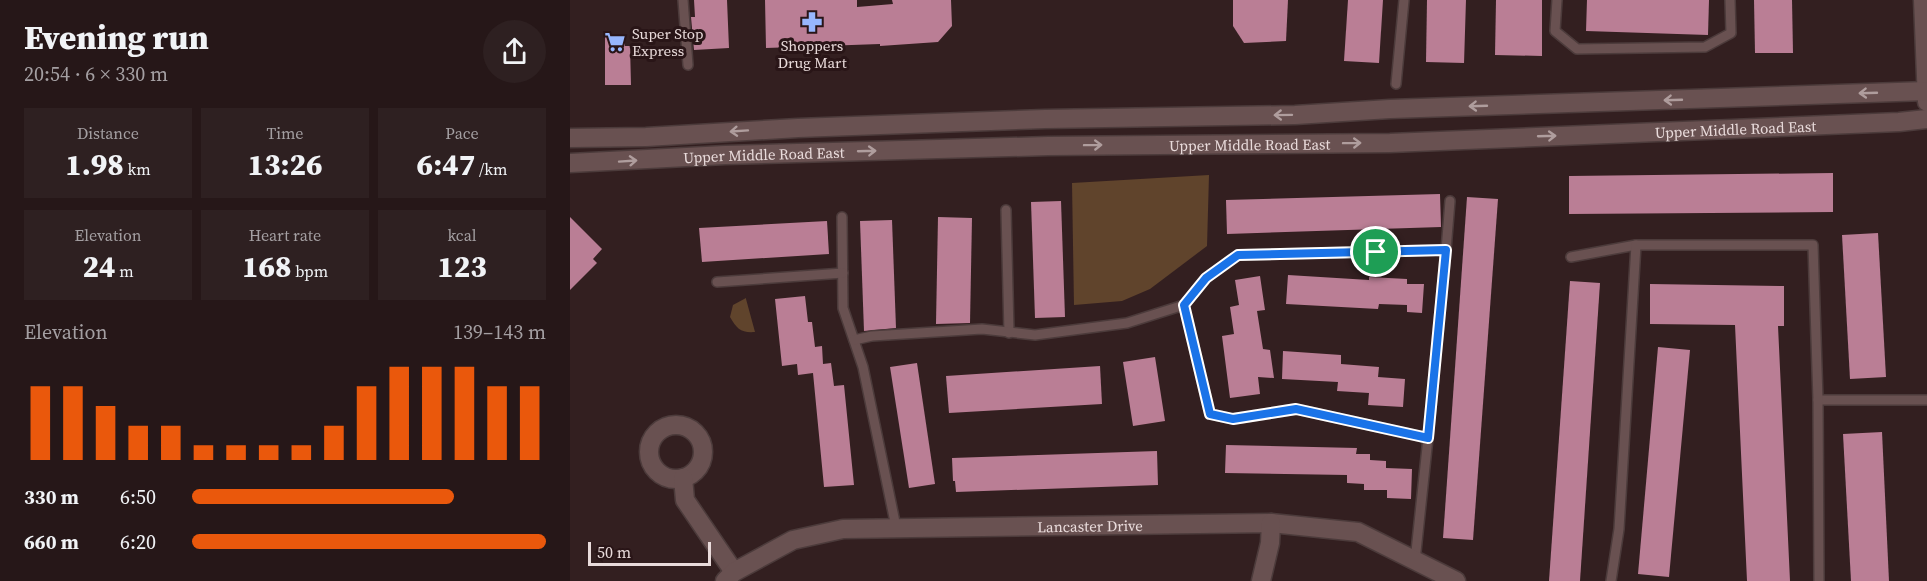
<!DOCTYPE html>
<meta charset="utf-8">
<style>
body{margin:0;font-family:"Source Serif 4",serif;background:#2e2021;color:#f1f3f6;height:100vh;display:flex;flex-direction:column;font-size:22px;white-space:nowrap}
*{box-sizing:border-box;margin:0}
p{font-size:20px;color:#a49fa2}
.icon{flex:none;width:33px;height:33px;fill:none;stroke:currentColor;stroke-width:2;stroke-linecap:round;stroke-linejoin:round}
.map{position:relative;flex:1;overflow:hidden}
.sheet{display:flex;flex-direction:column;background:#261718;width:570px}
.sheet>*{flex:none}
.scale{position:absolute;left:18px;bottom:15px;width:123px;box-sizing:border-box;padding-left:6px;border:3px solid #e9dbdb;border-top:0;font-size:16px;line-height:21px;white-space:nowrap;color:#e9dbdb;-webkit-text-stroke:4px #291517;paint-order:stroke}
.pin{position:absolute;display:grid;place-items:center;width:51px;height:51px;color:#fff;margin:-26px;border:3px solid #fff;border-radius:50%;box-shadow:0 2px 6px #0007}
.round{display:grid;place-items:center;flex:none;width:63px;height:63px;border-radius:32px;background:#2e2021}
.overview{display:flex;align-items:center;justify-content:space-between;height:102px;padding:0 24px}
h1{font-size:33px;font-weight:800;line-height:45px}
.stats{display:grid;grid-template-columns:repeat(3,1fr);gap:9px;height:102px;padding:6px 24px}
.stats div{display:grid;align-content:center;border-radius:0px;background:#2e2021;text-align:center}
.stats b{font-size:30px;font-weight:800}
.stats small{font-size:16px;font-weight:400}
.stats p{font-size:16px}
.chart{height:168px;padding:12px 24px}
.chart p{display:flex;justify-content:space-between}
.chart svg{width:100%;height:108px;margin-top:6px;stroke:#ea580c;stroke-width:6}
ul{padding:0 24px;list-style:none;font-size:20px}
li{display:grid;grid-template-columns:96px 72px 1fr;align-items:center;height:45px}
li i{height:15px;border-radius:8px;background:#ea580c}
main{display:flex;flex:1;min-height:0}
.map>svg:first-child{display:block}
</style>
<main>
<section class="sheet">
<div class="overview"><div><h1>Evening run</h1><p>20:54 · 6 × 330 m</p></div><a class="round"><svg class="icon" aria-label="share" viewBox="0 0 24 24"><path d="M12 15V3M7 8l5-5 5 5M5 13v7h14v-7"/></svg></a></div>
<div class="stats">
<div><p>Distance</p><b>1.98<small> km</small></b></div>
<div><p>Time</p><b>13:26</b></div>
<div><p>Pace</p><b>6:47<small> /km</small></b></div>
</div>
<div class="stats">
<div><p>Elevation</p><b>24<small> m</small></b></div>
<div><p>Heart rate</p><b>168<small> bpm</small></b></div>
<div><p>kcal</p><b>123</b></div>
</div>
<div class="chart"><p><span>Elevation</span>139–143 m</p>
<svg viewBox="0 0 160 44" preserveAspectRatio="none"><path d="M5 44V14M15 44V14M25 44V22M35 44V30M45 44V30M55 44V38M65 44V38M75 44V38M85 44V38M95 44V30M105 44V14M115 44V6M125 44V6M135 44V6M145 44V14M155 44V14"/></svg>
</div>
<ul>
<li><b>330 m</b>6:50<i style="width:74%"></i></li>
<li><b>660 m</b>6:20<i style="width:100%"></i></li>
</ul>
</section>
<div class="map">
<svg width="1357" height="581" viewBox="0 0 1357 581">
<rect width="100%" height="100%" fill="#331f20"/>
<!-- green -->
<g fill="#60442c">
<polygon points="639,175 637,246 580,289 552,301 504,305 502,183"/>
<path d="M176 298V299L185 332C171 333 167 329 160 317L163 305Z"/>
</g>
<!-- building -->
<g fill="#ba7e95">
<polygon points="124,0 157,0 159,48 124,50 121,17 125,17"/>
<polygon points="195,0 287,0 287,7 323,4 322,0 381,0 382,26 368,42 310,46 310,44 196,48"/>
<polygon points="663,0 718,0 716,41 674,43 663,26"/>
<polygon points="778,0 813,0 809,63 774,61"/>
<polygon points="857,0 896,0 894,63 856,62"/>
<polygon points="926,0 972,0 972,56 925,55"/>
<polygon points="1017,0 1139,0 1138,35 1016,31"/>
<polygon points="1184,0 1222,0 1223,53 1185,53"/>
<polygon points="35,37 54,37 55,46 60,46 61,85 35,85"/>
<polygon points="1263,173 1263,212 999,214 999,176"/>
<polygon points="870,194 871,227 657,234 656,200"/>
<polygon points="897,197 928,199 903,540 873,538"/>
<polygon points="491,201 495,317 465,318 461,202"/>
<polygon points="0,217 32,249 23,259 27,263 0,290"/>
<polygon points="368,217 402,218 400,323 366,324"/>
<polygon points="322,220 326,328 294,331 290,221"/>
<polygon points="257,221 259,254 132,262 129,228"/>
<polygon points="1308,233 1316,377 1280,379 1272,235"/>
<polygon points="718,275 799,280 799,277 837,279 837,284 854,284 852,313 837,312 837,305 809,304 808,309 716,304"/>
<polygon points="690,276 695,310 687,311 693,349 700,350 704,378 688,377 690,394 660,398 652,336 664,334 660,307 669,305 665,280"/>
<polygon points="1000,281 1030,283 1010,581 979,581"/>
<polygon points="1080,284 1214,286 1214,326 1208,326 1220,581 1177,581 1165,325 1080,324"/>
<polygon points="235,296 238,322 242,322 245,347 252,346 253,364 261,363 264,386 274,385 284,485 254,487 243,373 228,375 227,364 212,366 205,299"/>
<polygon points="1088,347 1120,350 1099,577 1068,574"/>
<polygon points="713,351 771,355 771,364 809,367 808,377 835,379 833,407 798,405 799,393 767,391 768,382 712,379"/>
<polygon points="585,357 595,421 563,426 553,362"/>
<polygon points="347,363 365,484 339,488 320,367"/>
<polygon points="530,366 532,404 379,413 376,376"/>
<polygon points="1312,432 1319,581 1281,581 1273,434"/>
<polygon points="656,445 787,448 786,454 800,454 800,460 816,461 816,468 842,469 841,499 817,498 817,490 794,490 794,484 777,483 777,475 655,473"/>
<polygon points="587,451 588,485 386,492 385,481 383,481 382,458"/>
</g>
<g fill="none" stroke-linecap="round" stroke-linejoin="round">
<!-- lane casing -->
<g stroke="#4c3b3b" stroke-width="12">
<g id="lane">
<polyline points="113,0 118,65"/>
<polyline points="987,0 985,31 1007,49 1135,47 1161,33 1160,0"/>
<polyline points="826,84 834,0"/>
<polyline points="436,210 439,333"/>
<polyline points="272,217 273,308 293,367 326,527"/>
<polyline points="876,250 880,201"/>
<polyline points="1001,257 1066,245"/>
<polyline points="147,282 273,273"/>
<polyline points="284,340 302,336 412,329 465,335 557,323 614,305 636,278 668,255 876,250 858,438 726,409 663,419 640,414 614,305"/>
<polyline points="1248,400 1357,400"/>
<polyline points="845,561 858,438"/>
<polyline points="1041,581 1049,529 1066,245 1243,245 1248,400 1249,581"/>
</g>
</g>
<!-- street casing -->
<g stroke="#4c3b3b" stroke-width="21">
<g id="street">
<circle cx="106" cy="452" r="27"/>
<polyline points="113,478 115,500 164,572"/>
<path id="s1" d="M155 581 164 572 223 540 273 529 701 523 788 532 886 581"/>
<polyline points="691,581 700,543 701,523"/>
</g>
</g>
<!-- secondary casing -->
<g stroke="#4c3b3b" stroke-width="21">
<g id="secondary">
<polyline points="1353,0 1357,102"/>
<polyline points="0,138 76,137 228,128 475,119 725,115 820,109 1357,91"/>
<path id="s2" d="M0 163 155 155 478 146 820 143 1329 122 1357 119"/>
</g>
</g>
<!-- lane -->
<use href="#lane" stroke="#695151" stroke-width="9"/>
<!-- street -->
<use href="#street" stroke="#695151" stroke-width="18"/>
<!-- secondary -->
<use href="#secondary" stroke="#695151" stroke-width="18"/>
</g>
<!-- one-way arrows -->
<defs><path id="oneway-shaft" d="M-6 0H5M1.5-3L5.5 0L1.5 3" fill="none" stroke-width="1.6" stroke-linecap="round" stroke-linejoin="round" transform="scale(1.5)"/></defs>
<g stroke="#af9d9d">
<use href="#oneway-shaft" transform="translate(1298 93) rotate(178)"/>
<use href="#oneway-shaft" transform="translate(1103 100) rotate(178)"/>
<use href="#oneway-shaft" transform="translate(908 106) rotate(178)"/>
<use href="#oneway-shaft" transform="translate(713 115) rotate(179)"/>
<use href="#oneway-shaft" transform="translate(169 131) rotate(176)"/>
<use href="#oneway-shaft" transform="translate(977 136) rotate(-2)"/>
<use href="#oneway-shaft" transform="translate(782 143) rotate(-1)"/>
<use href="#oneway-shaft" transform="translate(523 145) rotate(-1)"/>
<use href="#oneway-shaft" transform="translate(297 151) rotate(-2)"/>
<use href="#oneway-shaft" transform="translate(58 161) rotate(-4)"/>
</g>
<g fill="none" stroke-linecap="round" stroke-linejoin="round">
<!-- route casing -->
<g stroke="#fff" stroke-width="12">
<polygon id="route" points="876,250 858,438 726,409 663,419 640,414 614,305 636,278 668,255"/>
</g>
<!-- route -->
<use href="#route" stroke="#1a73e8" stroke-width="8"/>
</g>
<!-- icons -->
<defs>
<g id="pharmacy-bare" transform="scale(1.62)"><path d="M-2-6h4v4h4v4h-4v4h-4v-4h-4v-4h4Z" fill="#97b6fd" stroke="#291517" stroke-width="2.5" paint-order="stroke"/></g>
<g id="supermarket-bare" transform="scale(1.62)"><path d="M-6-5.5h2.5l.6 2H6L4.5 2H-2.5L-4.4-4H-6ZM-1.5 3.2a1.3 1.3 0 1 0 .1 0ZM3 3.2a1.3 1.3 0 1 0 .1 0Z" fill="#97b6fd" stroke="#291517" stroke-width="2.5" paint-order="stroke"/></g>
</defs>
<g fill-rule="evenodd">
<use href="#pharmacy-bare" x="242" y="22"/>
<use href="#supermarket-bare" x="45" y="42"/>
</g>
<g text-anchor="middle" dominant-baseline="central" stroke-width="6" stroke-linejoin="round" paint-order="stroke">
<!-- poi labels -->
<g font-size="15" fill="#e9dbdb" stroke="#291517" text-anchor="start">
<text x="62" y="33">Super Stop<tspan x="62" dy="17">Express</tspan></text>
<text x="242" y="45" text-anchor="middle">Shoppers<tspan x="242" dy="17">Drug Mart</tspan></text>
</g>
<!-- street labels -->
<g font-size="15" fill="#e9dbdb" stroke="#291517">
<text stroke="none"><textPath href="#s2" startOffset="1166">Upper Middle Road East</textPath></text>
<text stroke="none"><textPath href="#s2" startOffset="680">Upper Middle Road East</textPath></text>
<text stroke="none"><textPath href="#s2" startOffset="194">Upper Middle Road East</textPath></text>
<text stroke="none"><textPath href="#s1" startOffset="378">Lancaster Drive</textPath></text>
</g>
</g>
</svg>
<div class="scale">50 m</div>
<div class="pin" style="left:806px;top:252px;background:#1e9e55"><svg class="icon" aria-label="arrive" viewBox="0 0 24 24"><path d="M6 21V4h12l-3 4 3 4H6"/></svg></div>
</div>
</main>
